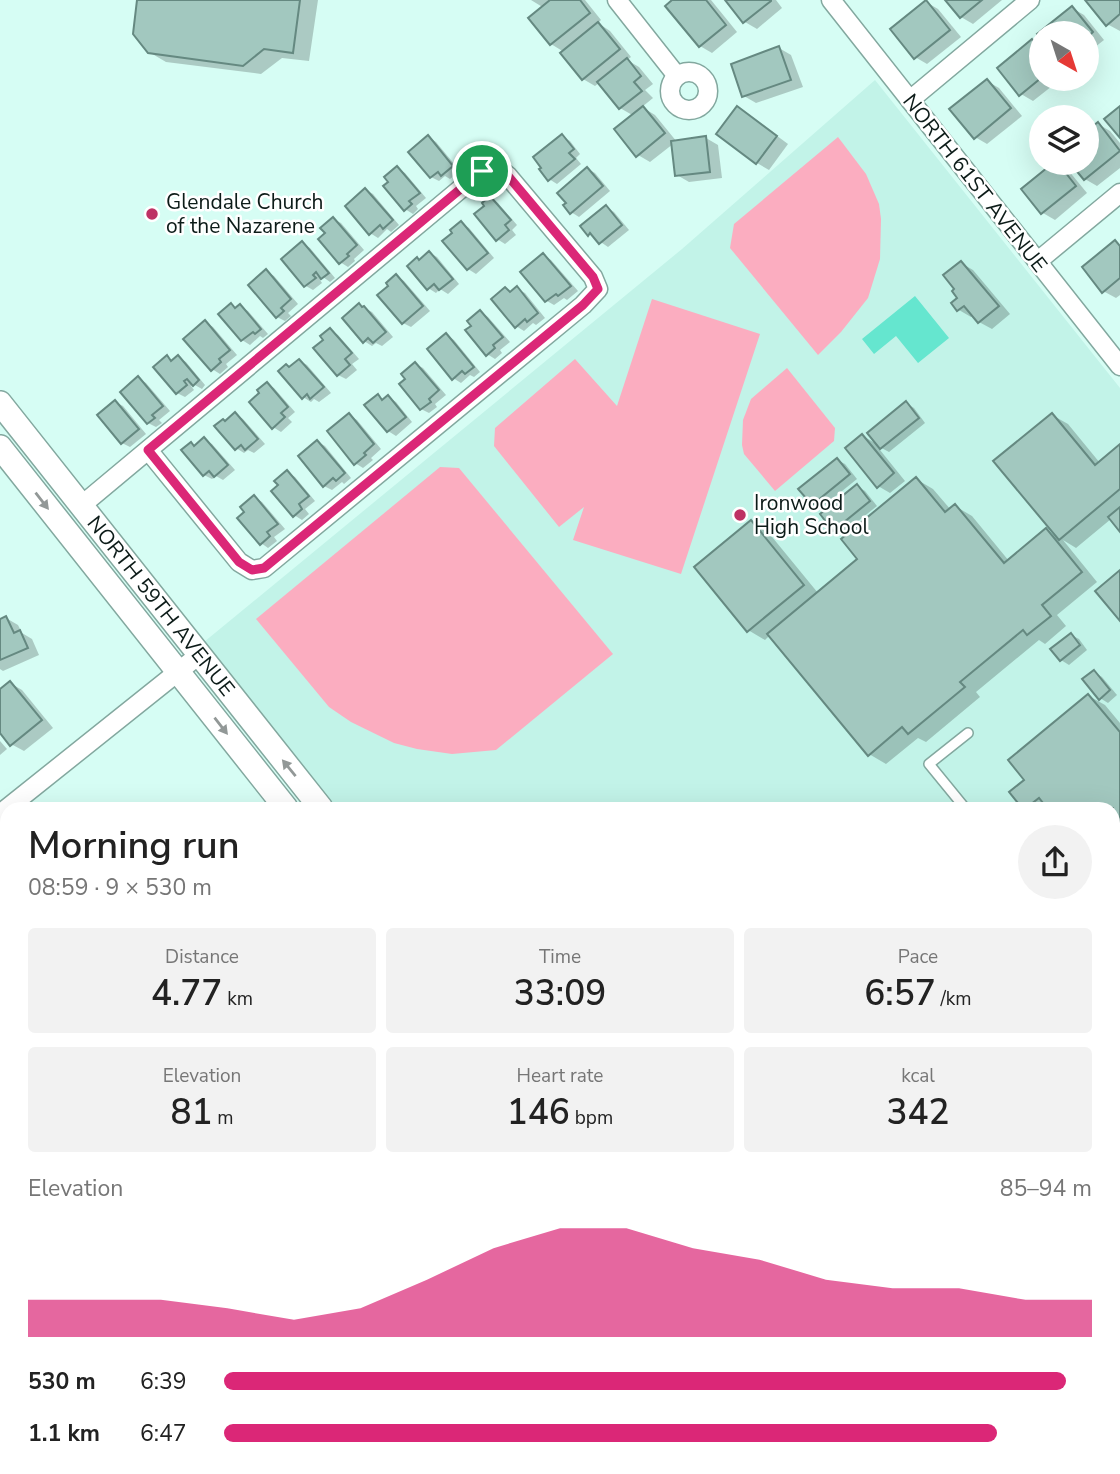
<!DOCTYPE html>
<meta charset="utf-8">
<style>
body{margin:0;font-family:"Nunito Sans",sans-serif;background:#f2f2f2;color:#222;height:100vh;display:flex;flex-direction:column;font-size:26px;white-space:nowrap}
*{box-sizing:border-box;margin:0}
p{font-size:23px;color:#767676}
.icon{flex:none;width:38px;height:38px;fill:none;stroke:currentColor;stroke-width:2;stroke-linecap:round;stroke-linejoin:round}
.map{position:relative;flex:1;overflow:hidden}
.side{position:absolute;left:0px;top:802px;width:1120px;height:674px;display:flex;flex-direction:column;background:#fff;border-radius:21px 21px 0 0;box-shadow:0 7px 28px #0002}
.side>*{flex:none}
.needle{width:46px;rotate:141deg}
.controls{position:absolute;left:1029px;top:21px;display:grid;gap:14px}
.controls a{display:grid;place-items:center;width:70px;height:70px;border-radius:50%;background:#fff;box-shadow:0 7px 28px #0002;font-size:35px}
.pin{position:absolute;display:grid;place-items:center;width:60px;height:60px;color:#fff;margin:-30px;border:4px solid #fff;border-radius:50%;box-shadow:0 2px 7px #0007}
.round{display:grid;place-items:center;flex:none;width:74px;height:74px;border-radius:37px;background:#f2f2f2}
.overview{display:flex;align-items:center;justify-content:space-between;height:119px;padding:0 28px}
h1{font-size:38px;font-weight:600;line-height:52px}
.figures{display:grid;grid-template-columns:repeat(3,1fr);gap:10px;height:119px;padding:7px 28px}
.figures div{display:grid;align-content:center;border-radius:7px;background:#f2f2f2;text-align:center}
.figures b{font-size:35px;font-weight:600}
.figures small{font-size:19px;font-weight:400}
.figures p{font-size:19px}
.chart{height:196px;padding:14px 28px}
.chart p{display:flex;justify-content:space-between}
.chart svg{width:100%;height:126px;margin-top:7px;fill:#db2777;opacity:.7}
ul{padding:0 28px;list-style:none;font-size:23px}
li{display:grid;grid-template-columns:112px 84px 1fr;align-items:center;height:52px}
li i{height:18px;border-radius:9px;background:#db2777}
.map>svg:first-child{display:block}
</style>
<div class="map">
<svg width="1120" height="1474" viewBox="0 0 1120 1474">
<rect width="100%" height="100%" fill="#d6fdf4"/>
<!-- built -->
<polygon fill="#c2f3e8" points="875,80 1120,388 1120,1044 1113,1049 1113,808 333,808 204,642 682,249"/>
<!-- green -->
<g fill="#fbadc0">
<polygon points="838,137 866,174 879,204 881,219 880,259 868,298 841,332 818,355 730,248 734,224"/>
<polygon points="652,299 760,334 681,574 573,540 584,507 559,527 494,446 495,428 575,359 617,406"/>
<polygon points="787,368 835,428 834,441 775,491 744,454 742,445 743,420 751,399"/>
<polygon points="440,467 459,468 613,654 496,750 452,754 417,749 394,743 351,722 329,707 256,619"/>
<polygon points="1,1111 7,1114 7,1211 0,1217"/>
</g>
<!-- water -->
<polygon fill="#65e6cf" points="915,296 949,338 918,363 896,336 874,354 862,339"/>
<!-- shadow -->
<g fill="#0003">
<polygon points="139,0 318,0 309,61 282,58 261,74 166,62 149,52"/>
<polygon points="531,0 585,0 601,20 598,23 610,31 631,57 627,60 639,67 653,84 645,90 653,98 642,107 655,115 677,142 706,138 718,145 722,178 689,182 677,175 673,144 650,162 638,155 634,116 620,108 600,82 595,86 583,79 564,52 551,44 544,8"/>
<polygon points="675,0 711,0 737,32 712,53 700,46"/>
<polygon points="727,0 776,0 782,8 757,29 745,22"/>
<polygon points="947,0 1002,0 973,24 961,17"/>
<polygon points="1088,0 1120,0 1120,31 1107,24"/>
<polygon points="926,2 938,9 961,37 927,64 915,57"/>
<polygon points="1072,8 1084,15 1104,40 1090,51 1094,56 1087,62 1087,33 1041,33 1041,37 1039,34"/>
<polygon points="1032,41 1041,47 1041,79 1061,79 1033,101 1021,94"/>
<polygon points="779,48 791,55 803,87 756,103 744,96"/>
<polygon points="987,81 999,88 1022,116 987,144 975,137"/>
<polygon points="749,115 788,144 769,170 757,163 718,134"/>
<polygon points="1098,124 1110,131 1120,143 1120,168 1097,186 1085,179 1072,163 1087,163 1087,133"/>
<polygon points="562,136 570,141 580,154 576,158 581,164 557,184 549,179 544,168"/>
<polygon points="428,137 436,142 460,171 450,179 445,176 439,181 431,177"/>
<polygon points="1056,163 1068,170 1087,193 1055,220 1043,213 1023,189"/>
<polygon points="397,168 405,173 426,198 416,206 418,209 413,214 405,209"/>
<polygon points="588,169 595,173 610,191 579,217 571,212"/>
<polygon points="366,190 373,194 399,225 391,232 387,229 378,238 370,233"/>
<polygon points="490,198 498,203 517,225 512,230 516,235 505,244 497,239 486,206"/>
<polygon points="606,207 614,212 629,230 608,247 589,234"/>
<polygon points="333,219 341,223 364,250 354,259 355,261 348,267 340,262 327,234"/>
<polygon points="461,223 469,228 494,258 476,274 468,269"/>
<polygon points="1116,242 1120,245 1120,295 1116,298 1103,291"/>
<polygon points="302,243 310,248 335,278 330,282 323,277 320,280 322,283 313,290 306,286 283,259"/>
<polygon points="430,253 437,257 459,284 448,294 440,289 436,293 428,288 420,261"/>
<polygon points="543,255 551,260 578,291 567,300 564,298 554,305 547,301 523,272"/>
<polygon points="961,263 973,270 1010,314 992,329 979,322 973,315 971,317 959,310"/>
<polygon points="266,271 274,276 298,304 288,313 291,316 285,321 277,317"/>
<polygon points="397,276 404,281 430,311 411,327 403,323 390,286"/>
<polygon points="506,289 512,293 517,289 525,293 545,318 536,325 533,323 524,331 516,326"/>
<polygon points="231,305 237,309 240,306 248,311 268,334 263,338 260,336 250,345 242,340 220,314"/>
<polygon points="359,305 372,312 393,337 382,346 376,343 372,346 364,341"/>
<polygon points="481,312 488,317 510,342 500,350 502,353 495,359 487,354"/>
<polygon points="205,322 213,327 237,355 226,364 228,367 220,374 212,369"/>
<polygon points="330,330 338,335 359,359 352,364 357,370 346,379 338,375"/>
<polygon points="447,335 454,340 480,372 474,377 470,375 461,383 453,378"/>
<polygon points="167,357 173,361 178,357 186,362 205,385 202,389 193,384 191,386 194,390 185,397 177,393"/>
<polygon points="300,361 307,365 331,393 319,402 314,399 311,402 303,397 291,369"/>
<polygon points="415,364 423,368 446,395 435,404 437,407 429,413 421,409 408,379"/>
<polygon points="138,378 146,383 170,411 159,420 162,423 156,427 148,423"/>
<polygon points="267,384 274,388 295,412 288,418 292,422 281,432 273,427"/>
<polygon points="378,396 384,400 388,397 396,402 412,422 396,436 388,431"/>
<polygon points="115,402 123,406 146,434 130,447 122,443"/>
<polygon points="906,403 914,408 925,423 889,452 876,445 905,481 890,493 878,486 863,436 880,446"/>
<polygon points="235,414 243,419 265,444 254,453 248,450 244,453 236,448 226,422"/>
<polygon points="349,415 357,420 381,449 371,458 373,460 363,468 355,463"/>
<polygon points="1052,415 1068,424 1100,463 1120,446 1120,530 1111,519 1076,548 1063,540 1097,582 1057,615 1066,626 1045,644 1039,640 976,692 980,697 926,742 918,738 886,764 869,754 770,635 765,640 748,630 751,523 768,532 818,593 859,559 916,479 933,489 951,510 955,506 972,516 1009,561 1046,531 1059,538"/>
<polygon points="205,440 212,444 235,470 223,480 216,476 212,479 204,475 191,444 196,447"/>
<polygon points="318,442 325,446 351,478 344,484 342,482 332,490 324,486"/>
<polygon points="837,460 845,464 857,479 821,508 813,504"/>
<polygon points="287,472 295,477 315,501 305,509 309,514 302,520 294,515"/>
<polygon points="857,486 865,491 877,506 842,534 834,529"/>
<polygon points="254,497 262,502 285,529 274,537 277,541 268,548 261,543 247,512"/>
<polygon points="6,618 18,625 22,633 32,639 39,655 3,671 0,669 0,621"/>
<polygon points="1071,635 1079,639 1087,650 1069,665 1061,660"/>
<polygon points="1094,672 1102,677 1117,695 1108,703 1100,698"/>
<polygon points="10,683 22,690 53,728 24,751 11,744 0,730 0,691"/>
<polygon points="1089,696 1105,705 1120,723 1120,859 1113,851 1113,808 1024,808 1011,793 1027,780"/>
<polygon points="0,741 7,749 0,755"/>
<polygon points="0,903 7,912 7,939 0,934"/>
<polygon points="0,1296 7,1302 7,1317 0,1323"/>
<polygon points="0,1434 7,1443 7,1468 28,1468 33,1474 0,1474"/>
<polygon points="1113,1454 1120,1463 1120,1474 1078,1474 1113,1468"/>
<polygon points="101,1468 149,1468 151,1470 153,1468 171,1468 177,1474 105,1474"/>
<polygon points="213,1468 265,1468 258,1474 254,1474 249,1471 244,1474 218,1474"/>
<polygon points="285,1468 303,1468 308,1474 278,1474"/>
<polygon points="467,1468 502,1468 506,1474 460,1474"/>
<polygon points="525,1468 547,1468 540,1474 534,1474"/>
<polygon points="944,1468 975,1468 968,1474 949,1474"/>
</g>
<!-- building -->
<g fill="#a2c8bf" stroke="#658981" stroke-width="2">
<polygon points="137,0 300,0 293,53 264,49 243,66 148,53 133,34"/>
<polygon points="550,0 580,0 590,13 550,45 528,18"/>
<polygon points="672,0 706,0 726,25 699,47 665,6"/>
<polygon points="725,0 771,0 771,1 743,23"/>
<polygon points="926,0 950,30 914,59 890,29"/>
<polygon points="945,0 982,0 960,18"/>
<polygon points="1085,0 1120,0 1120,14 1106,26"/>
<polygon points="1072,6 1093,32 1087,38 1087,33 1041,33 1041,40 1037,34"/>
<polygon points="598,22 620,49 582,80 560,53"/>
<polygon points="1032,39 1041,51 1041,78 1019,96 997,68"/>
<polygon points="779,46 791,80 742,97 731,64"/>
<polygon points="627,58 641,76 634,82 642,91 619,109 597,82"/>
<polygon points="987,79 1011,108 974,139 949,109"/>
<polygon points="643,106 665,133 636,157 614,129"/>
<polygon points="737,106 777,136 756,164 716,134"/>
<polygon points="1120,106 1120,138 1104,119"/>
<polygon points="1098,122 1120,151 1084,180 1070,163 1087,163 1087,131"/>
<polygon points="562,134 574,149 569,153 575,159 548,181 539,169 541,168 533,157"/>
<polygon points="428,135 453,166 441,176 438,172 430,178 408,152"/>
<polygon points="706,136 710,172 675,176 671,141"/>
<polygon points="1053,163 1058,163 1076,186 1041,214 1021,189"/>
<polygon points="397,166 420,193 409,201 412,204 404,211 383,186 388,182 384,177"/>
<polygon points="587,167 603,186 570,214 563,205 566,203 557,193"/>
<polygon points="365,188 393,220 383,229 380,225 369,235 345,206"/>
<polygon points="490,196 511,220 505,225 509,230 496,241 474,214 484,206 482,203"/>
<polygon points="606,205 622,225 599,244 590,233 588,236 580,226"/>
<polygon points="333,217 357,245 347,254 349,256 339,264 318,239 325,233 320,228"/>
<polygon points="461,221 488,253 467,270 442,241 452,233 450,230"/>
<polygon points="1115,240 1120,246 1120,278 1102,293 1082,267"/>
<polygon points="302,241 329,273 321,279 316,272 313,275 316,278 304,287 281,259"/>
<polygon points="429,251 453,279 439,290 434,284 427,290 407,266 417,257 419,260"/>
<polygon points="543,253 571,286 558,296 556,294 545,302 520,272"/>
<polygon points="961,261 999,306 978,323 964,306 957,311 951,303 957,298 952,291 954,289 943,275"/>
<polygon points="266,269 291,299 281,308 284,311 276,318 248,285"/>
<polygon points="396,274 423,306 402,324 377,295 388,286 386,283"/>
<polygon points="517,286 538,313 527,322 525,319 515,328 491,299 505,287 510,292"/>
<polygon points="231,303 235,308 240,304 261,329 255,334 253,332 241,341 218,314"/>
<polygon points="359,303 362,307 364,306 386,332 373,343 368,338 363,343 342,318"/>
<polygon points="480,310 503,337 493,345 495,348 486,356 465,330 471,326 467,321"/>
<polygon points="205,320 230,350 219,359 221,362 211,371 183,339"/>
<polygon points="330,328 352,353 345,359 350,365 337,376 313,348 323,340 320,336"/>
<polygon points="446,333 474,367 465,374 462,371 452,380 427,349"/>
<polygon points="167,355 171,361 178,355 199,380 193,386 187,379 184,381 187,385 176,394 153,367"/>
<polygon points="299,359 324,387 310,399 307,394 302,399 278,371 286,364 289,367"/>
<polygon points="415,362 439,390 429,399 431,402 420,410 399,384 405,379 401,374"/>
<polygon points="138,376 163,406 152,415 155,418 147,424 120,392"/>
<polygon points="267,382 288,407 281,413 285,417 272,429 249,402 259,393 257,390"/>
<polygon points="378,394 382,400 388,395 406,417 387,432 364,405"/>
<polygon points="115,400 139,429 121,444 97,415"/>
<polygon points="906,401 919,418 880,449 867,433"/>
<polygon points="235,412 258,439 245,450 241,445 235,450 214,426 223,419 225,421"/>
<polygon points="349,413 374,444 364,453 366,455 354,465 327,431"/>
<polygon points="1052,413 1095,465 1120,444 1120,489 1059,540 993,461"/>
<polygon points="862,434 894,473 877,488 845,448"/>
<polygon points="204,437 228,465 214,477 209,471 203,476 181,450 191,442 194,446"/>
<polygon points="317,440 345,473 336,481 333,478 323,487 298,456"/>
<polygon points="837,458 850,474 812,505 798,489"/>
<polygon points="287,470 309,496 299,504 302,509 293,517 271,491 278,485 274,481"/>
<polygon points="916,477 945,512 955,504 1004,563 1046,528 1082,572 1042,605 1051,616 1027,635 1023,630 960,682 965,687 908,734 902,727 868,756 767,634 857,559 841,539"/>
<polygon points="857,484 870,501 833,531 820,514"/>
<polygon points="254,495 278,524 267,532 270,536 260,545 237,518 244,512 240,507"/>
<polygon points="1120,507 1120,532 1108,517"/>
<polygon points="751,520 804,585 747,632 694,567"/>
<polygon points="1120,570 1120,621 1095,591"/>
<polygon points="6,616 14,633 20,630 28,648 0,660 0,619"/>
<polygon points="1071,633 1080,645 1060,661 1050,649"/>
<polygon points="1094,670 1110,690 1099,700 1082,679"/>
<polygon points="10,681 42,720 10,746 0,733 0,689"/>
<polygon points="1088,694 1120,732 1120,862 1113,854 1113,808 1047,808 1039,798 1026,808 1022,808 1009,792 1024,780 1008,760"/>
<polygon points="7,877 7,899 0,890 0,883"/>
<polygon points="0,909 7,918 7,934 2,938 0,936"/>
<polygon points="7,1240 7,1287 4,1290 0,1286 0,1246"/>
<polygon points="1120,1242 1120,1279 1113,1270 1113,1247"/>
<polygon points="1113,1460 1120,1468 1115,1474 1076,1474 1071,1468 1113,1468"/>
<polygon points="7,1462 7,1468 23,1468 28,1474 0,1474 0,1468"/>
<polygon points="99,1468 129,1468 122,1474 103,1474"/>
<polygon points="150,1468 167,1468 172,1474 143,1474"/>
<polygon points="211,1468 231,1468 224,1474 215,1474"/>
<polygon points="282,1468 299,1468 303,1474 275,1474"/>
<polygon points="464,1468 497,1468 501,1474 457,1474"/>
<polygon points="984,1468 992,1468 997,1474 977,1474"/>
</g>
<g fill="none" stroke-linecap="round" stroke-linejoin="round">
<!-- service casing -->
<g stroke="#83a89f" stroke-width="12">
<g id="service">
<polyline points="965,808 929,764 968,733"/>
<polyline points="1119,977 1120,978"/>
</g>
</g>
<!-- minor casing -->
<g stroke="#83a89f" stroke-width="21">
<g id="minor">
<polyline points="617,0 677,76"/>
<polyline points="831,0 1120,366"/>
<circle cx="689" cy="91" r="19"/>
<polyline points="910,100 1030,0"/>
<polyline points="1038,261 1120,193"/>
<polyline points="82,505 482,171 496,166 508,176 593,277 598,289 583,305 264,568 252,570 239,562 148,450"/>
<polyline points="0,814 199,655"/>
<polyline points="0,977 7,972"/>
<polyline points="0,1029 7,1038"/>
<path d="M7 1067C0 1077 0 1087 7 1097"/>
<polyline points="1113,1157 1120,1165"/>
<polyline points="1113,1329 1120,1323"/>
<polyline points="0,1342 7,1337"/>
<polyline points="0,1394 7,1403"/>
<polyline points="58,1468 62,1474"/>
<polyline points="330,1468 335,1474"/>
<polyline points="1031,1468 1036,1474"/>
<polyline points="409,1474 416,1468"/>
</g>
</g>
<!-- tertiary casing -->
<g stroke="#83a89f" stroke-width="24">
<g id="tertiary">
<polyline points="1113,1070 1120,1064"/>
<polyline points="602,1474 609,1468"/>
<polyline points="636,1474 643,1468"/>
</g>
</g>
<!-- secondary casing -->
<g stroke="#83a89f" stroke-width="26">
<g id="secondary">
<path id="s1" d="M0 403 321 808"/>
<polyline points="0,447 286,808"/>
<polyline points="809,1468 813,1474"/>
<polyline points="845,1468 850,1474"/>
</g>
</g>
<!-- service -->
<use href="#service" stroke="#fff" stroke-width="9"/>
<!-- minor -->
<use href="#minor" stroke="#fff" stroke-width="18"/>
<!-- tertiary -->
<use href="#tertiary" stroke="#fff" stroke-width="21"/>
<!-- secondary -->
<use href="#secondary" stroke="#fff" stroke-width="23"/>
</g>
<!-- one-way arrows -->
<defs><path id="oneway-solid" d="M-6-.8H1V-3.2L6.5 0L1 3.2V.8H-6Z" transform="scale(1.75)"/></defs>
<g fill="#929897">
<use href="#oneway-solid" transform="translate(42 501) rotate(52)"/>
<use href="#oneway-solid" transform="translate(221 726) rotate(52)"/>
<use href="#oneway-solid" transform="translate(289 768) rotate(-129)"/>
</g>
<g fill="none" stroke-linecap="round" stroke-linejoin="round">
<!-- route casing -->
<g stroke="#fff" stroke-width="14">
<polygon id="route" points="496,166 508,176 593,277 598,289 583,305 264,568 252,570 239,562 148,450 482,171"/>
</g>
<!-- route -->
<use href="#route" stroke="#db2777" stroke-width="9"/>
</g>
<!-- markers -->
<g fill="#be3264" stroke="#fff" stroke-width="2.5">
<circle cx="152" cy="214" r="7"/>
<circle cx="740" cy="515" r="7"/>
</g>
<g text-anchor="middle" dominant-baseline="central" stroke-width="5" stroke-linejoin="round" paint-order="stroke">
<!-- street labels -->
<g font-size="21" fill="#0c1b18" stroke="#fff">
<text transform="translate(975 183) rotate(52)">NORTH 61ST AVENUE</text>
<text stroke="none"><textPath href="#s1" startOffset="259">NORTH 59TH AVENUE</textPath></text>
</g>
<!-- poi labels -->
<g font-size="21" fill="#0c1b18" stroke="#fff" text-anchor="start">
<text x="166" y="202">Glendale Church<tspan x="166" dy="24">of the Nazarene</tspan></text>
<text x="754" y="503">Ironwood<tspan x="754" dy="24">High School</tspan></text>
</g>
</g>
</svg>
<div class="controls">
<a><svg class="needle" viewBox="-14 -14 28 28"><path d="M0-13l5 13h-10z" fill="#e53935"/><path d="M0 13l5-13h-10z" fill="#767676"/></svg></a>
<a><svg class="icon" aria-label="layers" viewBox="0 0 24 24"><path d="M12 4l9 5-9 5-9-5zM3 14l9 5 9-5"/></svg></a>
</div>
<div class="pin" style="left:482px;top:171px;background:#1e9e55"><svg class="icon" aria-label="arrive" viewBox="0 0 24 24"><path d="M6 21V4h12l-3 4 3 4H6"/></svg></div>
<section class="side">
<div class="overview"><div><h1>Morning run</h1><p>08:59 · 9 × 530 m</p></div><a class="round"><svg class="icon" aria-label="share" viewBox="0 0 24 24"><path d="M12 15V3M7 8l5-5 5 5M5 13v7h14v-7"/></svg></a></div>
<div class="figures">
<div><p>Distance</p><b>4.77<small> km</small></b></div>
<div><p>Time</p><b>33:09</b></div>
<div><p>Pace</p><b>6:57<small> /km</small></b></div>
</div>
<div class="figures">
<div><p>Elevation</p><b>81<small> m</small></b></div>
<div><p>Heart rate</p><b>146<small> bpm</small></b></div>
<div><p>kcal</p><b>342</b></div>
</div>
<div class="chart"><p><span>Elevation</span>85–94 m</p>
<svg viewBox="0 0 160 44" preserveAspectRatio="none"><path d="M0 44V31L10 31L20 31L30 34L40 38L50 34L60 24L70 13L80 6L90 6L100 13L110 17L120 24L130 27L140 27L150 31L160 31V44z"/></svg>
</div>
<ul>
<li><b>530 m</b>6:39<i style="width:97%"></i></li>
<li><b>1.1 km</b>6:47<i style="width:89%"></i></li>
</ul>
</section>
</div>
